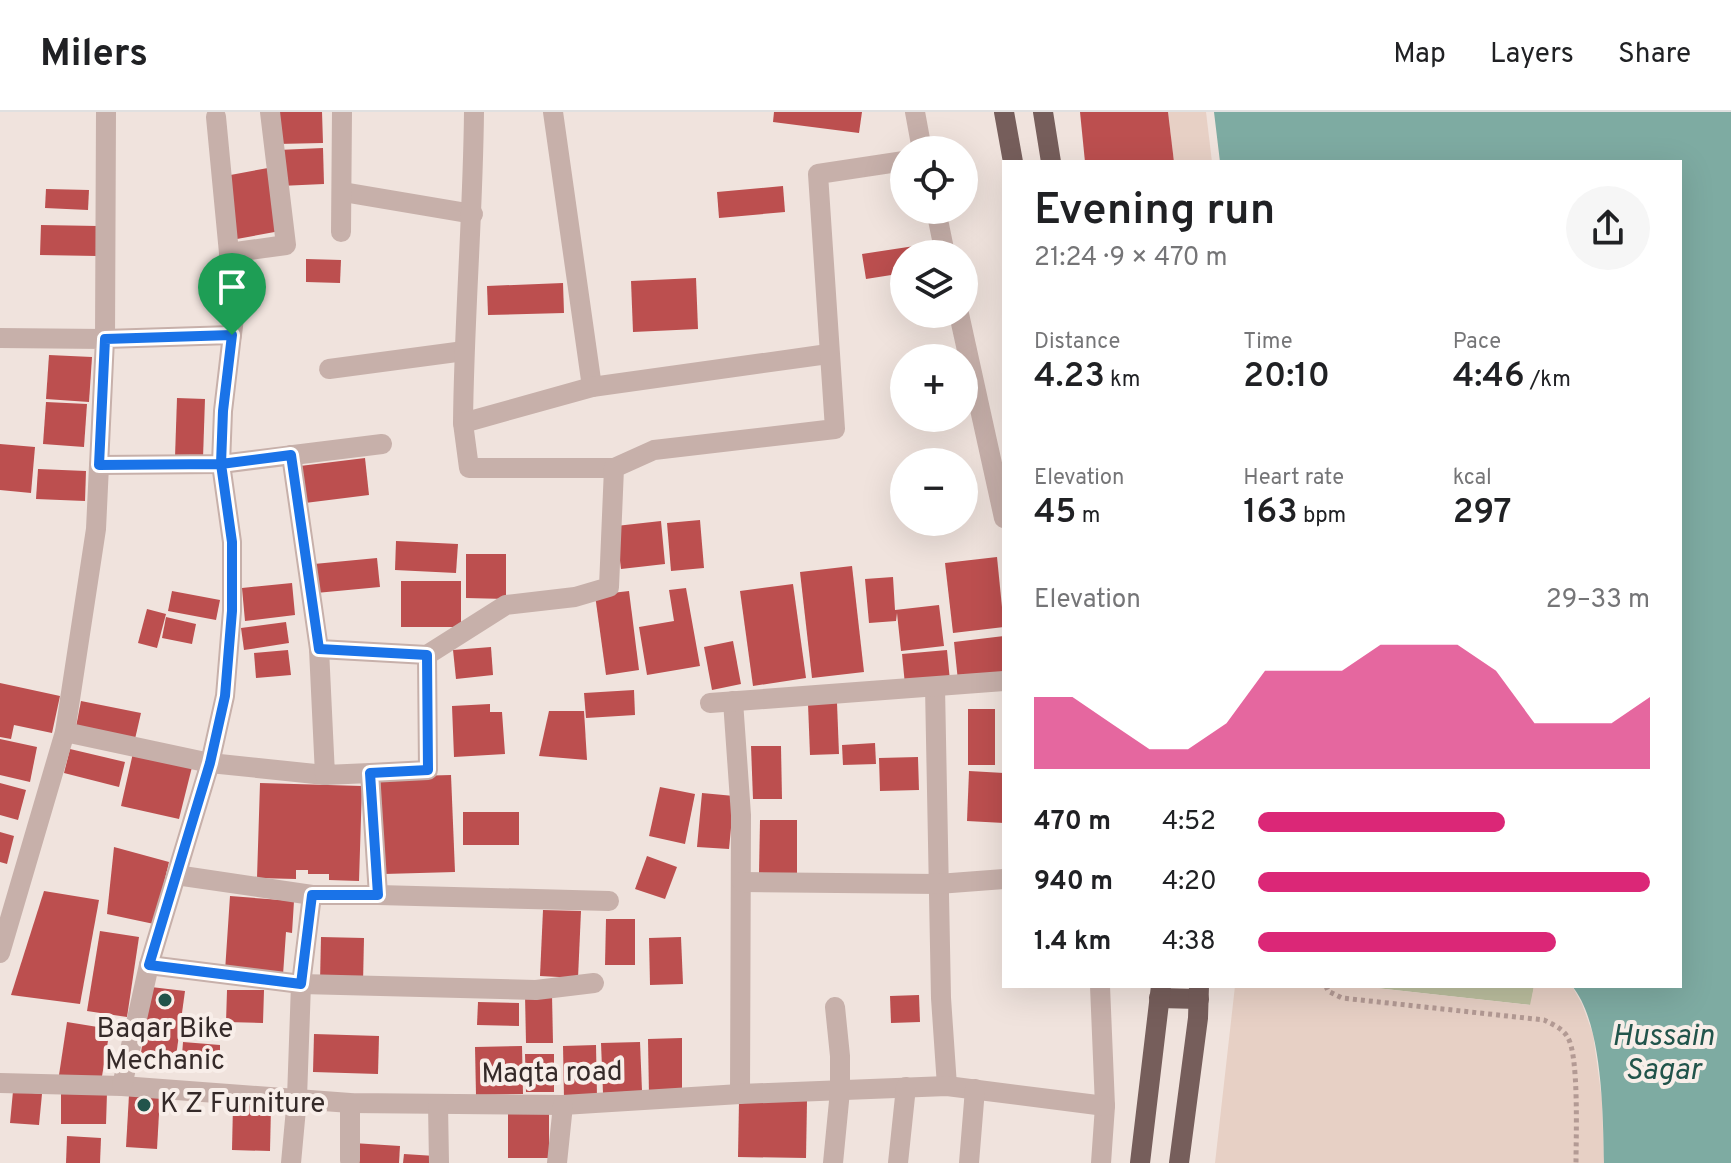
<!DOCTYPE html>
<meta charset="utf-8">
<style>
body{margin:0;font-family:Overpass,sans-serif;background:#f6f6f6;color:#202124;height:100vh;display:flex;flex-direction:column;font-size:30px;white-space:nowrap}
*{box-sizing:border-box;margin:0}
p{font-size:26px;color:#757577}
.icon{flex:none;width:44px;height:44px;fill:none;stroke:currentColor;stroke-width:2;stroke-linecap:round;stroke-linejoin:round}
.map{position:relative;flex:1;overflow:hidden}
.details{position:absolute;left:1002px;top:48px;width:680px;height:828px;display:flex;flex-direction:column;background:#fff;border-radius:0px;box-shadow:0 8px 32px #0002}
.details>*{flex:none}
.buttons{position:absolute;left:890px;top:24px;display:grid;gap:16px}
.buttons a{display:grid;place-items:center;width:88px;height:88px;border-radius:50%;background:#fff;box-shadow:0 8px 32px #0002;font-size:40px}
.pin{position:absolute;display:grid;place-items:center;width:68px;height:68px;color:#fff;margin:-82px -34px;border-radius:50% 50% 50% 0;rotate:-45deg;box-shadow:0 0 8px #0007}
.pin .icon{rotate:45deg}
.round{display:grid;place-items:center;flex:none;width:84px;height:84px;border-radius:42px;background:#f6f6f6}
.headline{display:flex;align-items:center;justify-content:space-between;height:136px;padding:0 32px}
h1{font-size:44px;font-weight:600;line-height:60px}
.figures{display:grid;grid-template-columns:repeat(3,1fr);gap:12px;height:136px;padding:8px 32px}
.figures div{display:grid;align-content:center}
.figures b{font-size:34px;font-weight:600}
.figures small{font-size:22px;font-weight:400}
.figures p{font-size:22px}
.chart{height:224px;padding:16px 32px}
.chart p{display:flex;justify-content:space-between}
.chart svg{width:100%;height:144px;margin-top:8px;fill:#db2777;opacity:.7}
ul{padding:0 32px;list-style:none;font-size:26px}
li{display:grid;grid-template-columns:128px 96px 1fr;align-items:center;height:60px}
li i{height:20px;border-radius:10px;background:#db2777}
header{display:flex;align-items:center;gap:48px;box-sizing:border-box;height:112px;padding:0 40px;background:#fff;border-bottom:2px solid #e0e0e0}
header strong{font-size:38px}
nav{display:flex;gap:44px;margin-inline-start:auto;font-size:28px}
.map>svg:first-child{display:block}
</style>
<header>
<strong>Milers</strong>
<nav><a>Map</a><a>Layers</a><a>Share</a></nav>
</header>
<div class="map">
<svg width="1731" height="1051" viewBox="0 0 1731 1051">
<rect width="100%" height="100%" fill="#f0e3dd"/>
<!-- green -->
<polygon fill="#bbbe9e" points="1358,874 1534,874 1531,893"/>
<!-- plaza -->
<g fill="#e7d0c5">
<polygon points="1168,0 1206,0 1212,50 1174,50"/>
<polygon points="1235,874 1358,874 1530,893 1534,874 1572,874 1582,892 1593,922 1602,988 1604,1051 1215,1051"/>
</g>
<!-- water -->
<path fill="#7eaba2" d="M1214 0H1731V1051H1604C1603 1004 1603 911 1572 874H1680V50H1220Z"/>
<!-- building -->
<g fill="#bc4f4f">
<polygon points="276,0 322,0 323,31 277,32"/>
<polygon points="774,0 862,0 859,21 773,10"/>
<polygon points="1080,0 1168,0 1174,50 1085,50"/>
<polygon points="323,36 324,72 280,74 278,38"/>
<polygon points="268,56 280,119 237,127 225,64"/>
<polygon points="783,74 785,100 719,106 717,80"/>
<polygon points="46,77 89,78 88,98 45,96"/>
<polygon points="41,113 98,114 97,144 40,143"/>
<polygon points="921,133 923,142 904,142 904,161 866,167 862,142"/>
<polygon points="306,147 341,148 340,171 306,170"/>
<polygon points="696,166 698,217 633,220 631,169"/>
<polygon points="563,171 564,201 488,203 487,174"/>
<polygon points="49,243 92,245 89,290 46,287"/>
<polygon points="177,286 205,287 203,346 175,345"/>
<polygon points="46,290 87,292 84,335 43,332"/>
<polygon points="0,332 35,335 31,381 0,378"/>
<polygon points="365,346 369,383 305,391 300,354"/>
<polygon points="38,357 86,359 85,389 36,387"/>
<polygon points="700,408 704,456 671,459 667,411"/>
<polygon points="661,409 665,452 621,457 616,414"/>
<polygon points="396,429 458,432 456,461 395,458"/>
<polygon points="466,442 506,442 506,487 466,486"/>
<polygon points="997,445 1004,515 953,521 945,451"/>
<polygon points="377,446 380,475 316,481 314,452"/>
<polygon points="852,454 864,560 812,566 800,460"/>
<polygon points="893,465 895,498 939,493 944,534 901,539 897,501 896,509 869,511 865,467"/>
<rect x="401" y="469" width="60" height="46"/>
<polygon points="292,471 295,503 245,509 242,476"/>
<polygon points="793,472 806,566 753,574 740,479"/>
<polygon points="686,476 700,554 647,563 639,515 674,509 669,478"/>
<polygon points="172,479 220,488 216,508 168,499"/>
<polygon points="629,479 639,558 606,563 595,483"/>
<polygon points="147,497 166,502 157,536 138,531"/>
<polygon points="166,505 196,512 192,532 162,526"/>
<polygon points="286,510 289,531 244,538 241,516"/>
<polygon points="1004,524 1004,564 958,569 954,530"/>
<polygon points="733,529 741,572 712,578 704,535"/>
<polygon points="491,535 493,563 456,567 453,538"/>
<polygon points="288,538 291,563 256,566 254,541"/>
<polygon points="947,538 950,569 905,573 902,542"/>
<polygon points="0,571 60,584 52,621 14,613 11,627 0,625"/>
<polygon points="634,578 635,603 586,606 584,581"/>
<polygon points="81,589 141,601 135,627 76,615"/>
<polygon points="837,591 839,642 810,643 808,592"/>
<polygon points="490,592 490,600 502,600 505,642 454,645 452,594"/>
<rect x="968" y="597" width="27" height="56"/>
<polygon points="549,599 584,599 587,648 539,644"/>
<polygon points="0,627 37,635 30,670 0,663"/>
<polygon points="875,631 876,652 843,653 842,633"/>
<polygon points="751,634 781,634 782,687 753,687"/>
<polygon points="70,637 125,650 119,675 64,661"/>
<polygon points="133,641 192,655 179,707 121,694"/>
<polygon points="918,645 919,678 880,679 879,646"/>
<polygon points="969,659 1004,661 1004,711 967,709"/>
<polygon points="451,663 455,760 384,762 380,665"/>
<polygon points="0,671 26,678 18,708 0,703"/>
<polygon points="260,671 362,674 359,769 329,768 329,762 308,762 308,758 296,758 296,767 257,766"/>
<polygon points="660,675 695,682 685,732 649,724"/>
<polygon points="702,681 734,684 729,737 697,735"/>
<rect x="463" y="700" width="56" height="33"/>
<polygon points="760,708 797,708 797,762 759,761"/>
<polygon points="0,720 14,724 7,752 0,750"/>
<polygon points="114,735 169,750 154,812 107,802"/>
<polygon points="647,744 677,755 665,787 635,777"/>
<polygon points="44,779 99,788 80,892 11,883"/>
<polygon points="230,784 294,789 292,821 286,820 283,863 225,859"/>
<polygon points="543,798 581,799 578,866 540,864"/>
<polygon points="606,807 635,807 635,853 605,853"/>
<polygon points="100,819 139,825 127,905 87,899"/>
<polygon points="321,825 364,826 363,871 320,870"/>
<polygon points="681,825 683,872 650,873 649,826"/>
<polygon points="151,875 185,879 174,959 139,954"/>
<polygon points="227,878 264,878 263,911 226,910"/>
<polygon points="525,883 552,883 553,931 526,931"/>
<polygon points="919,883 920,910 891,911 890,884"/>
<polygon points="478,890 519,891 519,914 477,913"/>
<polygon points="67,910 110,917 101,970 59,963"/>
<polygon points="314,922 379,924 378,962 313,960"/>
<polygon points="682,926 682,984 649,984 648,927"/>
<polygon points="183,930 220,933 220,941 212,941 210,960 181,957"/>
<polygon points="640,930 642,979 603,981 601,931"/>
<polygon points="596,933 597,985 564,986 563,934"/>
<polygon points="522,934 523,982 476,983 475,935"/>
<polygon points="525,942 554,942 554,980 526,980"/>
<polygon points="13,979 42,982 39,1013 10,1011"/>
<polygon points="61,979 107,980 106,1012 61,1012"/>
<polygon points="129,983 160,984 157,1037 126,1035"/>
<polygon points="739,989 807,989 806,1046 738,1045"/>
<polygon points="233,993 271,994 270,1039 232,1038"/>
<rect x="508" y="993" width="41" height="53"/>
<polygon points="67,1024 101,1026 100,1051 66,1051"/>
<polygon points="353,1031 400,1034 399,1051 353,1051"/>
<polygon points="404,1042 435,1044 434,1051 403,1051"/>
</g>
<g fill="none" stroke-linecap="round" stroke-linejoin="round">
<!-- path -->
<path stroke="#b39a94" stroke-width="5" stroke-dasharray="4 4" stroke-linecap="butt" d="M1326 874 1328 879 1342 886 1544 908C1552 912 1564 917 1568 926 1579 945 1576 1025 1576 1051"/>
<!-- minor -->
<g stroke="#c7b0aa" stroke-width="20">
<polyline points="106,0 105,227 232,223"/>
<polyline points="553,0 592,275"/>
<polyline points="915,0 922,38"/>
<polyline points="216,5 229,141"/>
<polyline points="343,80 473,102"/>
<polyline points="936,98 945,142"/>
<polyline points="341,120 342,0"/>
<polyline points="959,202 1004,406"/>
<polyline points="0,226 105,227 96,417 65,620 0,841"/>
<polyline points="329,257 464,239"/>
<path d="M463 311C464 207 473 104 474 0"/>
<polyline points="99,353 221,352 382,332"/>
<polyline points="614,356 469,356 463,311 592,275 828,242"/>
<polyline points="319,537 427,543 428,658 370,661"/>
<polyline points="427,543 506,493 575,485 609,475 614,356 654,338 835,317 818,62 904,49"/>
<polyline points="935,575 941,886 947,974"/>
<polyline points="733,589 741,703 740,982"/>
<polyline points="710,591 1004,569"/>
<polyline points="65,620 210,651 325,663"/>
<polyline points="176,763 312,783 378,783 370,661 325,663 319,537 291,343"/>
<polyline points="742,770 938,772 1004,767"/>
<polyline points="378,783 609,789"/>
<polyline points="149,853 301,872 536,878 594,871"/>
<polyline points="1100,874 1105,994 1101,1051"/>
<polyline points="0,971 122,974 350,991 563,993 740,982 947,974 1105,994"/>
<polyline points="122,974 149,853 210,651 225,584 232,499 232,430 221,352 223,299 235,197 229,141 286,133 270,0"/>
<polyline points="438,992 439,1051"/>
<polyline points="350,1048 350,991"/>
<polyline points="291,1051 297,986 301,872 312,783"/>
<polyline points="557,1051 563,993"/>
<polyline points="833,1051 840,979 840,944 835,895"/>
<polyline points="898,1051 906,975"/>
<polyline points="969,1051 975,977"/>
</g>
<!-- major -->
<g stroke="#765e5b" stroke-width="20">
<polyline points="1004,0 1013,50"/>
<polyline points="1043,0 1051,50"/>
<polyline points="1159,886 1199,887"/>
<polyline points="1140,1051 1161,874"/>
<polyline points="1179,1051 1198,906 1199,874"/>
</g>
</g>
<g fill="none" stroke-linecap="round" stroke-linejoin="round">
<!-- route casing -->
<g stroke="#fff" stroke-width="16">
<polyline id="route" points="232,223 223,299 221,352 232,430 232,499 225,584 210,651 149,853 301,872 312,783 378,783 370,661 428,658 427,543 319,537 291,343 221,352 99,353 105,227 232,223"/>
</g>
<!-- route -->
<use href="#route" stroke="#1a73e8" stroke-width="10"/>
</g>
<!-- markers -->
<g fill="#21544b" stroke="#f8eee9" stroke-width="3">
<circle cx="165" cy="888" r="8"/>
<circle cx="144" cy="993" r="8"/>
</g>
<g text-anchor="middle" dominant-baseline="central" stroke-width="8" stroke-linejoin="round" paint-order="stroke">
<!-- poi labels -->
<g font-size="28" fill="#352a29" stroke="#f8eee9">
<text x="165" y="918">Baqar Bike<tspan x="165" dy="32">Mechanic</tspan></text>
<text x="160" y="993" text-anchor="start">K Z Furniture</text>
</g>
<!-- street labels -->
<g font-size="28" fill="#352a29" stroke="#f8eee9">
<text transform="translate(552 962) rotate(-1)">Maqta road</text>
</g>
<!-- water labels -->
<g font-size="30" font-style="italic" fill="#21544b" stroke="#f8eee9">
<text x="1663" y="925">Hussain<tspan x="1663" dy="34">Sagar</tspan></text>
</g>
</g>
</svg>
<div class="buttons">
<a><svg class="icon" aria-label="locate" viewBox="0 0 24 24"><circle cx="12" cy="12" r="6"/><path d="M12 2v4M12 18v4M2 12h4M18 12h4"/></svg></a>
<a><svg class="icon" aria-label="layers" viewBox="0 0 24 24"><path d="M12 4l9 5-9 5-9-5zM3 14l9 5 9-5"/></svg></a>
<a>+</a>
<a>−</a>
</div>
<div class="pin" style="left:232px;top:223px;background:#1e9e55"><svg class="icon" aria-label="arrive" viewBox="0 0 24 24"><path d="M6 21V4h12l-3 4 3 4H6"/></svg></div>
<section class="details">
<div class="headline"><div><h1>Evening run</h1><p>21:24 · 9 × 470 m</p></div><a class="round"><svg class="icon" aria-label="share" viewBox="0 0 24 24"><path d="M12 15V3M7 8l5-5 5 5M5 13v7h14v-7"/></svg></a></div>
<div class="figures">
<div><p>Distance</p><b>4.23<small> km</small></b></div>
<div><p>Time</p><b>20:10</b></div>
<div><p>Pace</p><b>4:46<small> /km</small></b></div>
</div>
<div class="figures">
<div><p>Elevation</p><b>45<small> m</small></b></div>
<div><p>Heart rate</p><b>163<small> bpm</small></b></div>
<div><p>kcal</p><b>297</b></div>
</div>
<div class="chart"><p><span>Elevation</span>29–33 m</p>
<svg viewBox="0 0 160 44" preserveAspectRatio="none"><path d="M0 44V22L10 22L20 30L30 38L40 38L50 30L60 14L70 14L80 14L90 6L100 6L110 6L120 14L130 30L140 30L150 30L160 22V44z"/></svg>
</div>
<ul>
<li><b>470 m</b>4:52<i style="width:63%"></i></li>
<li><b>940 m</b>4:20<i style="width:100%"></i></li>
<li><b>1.4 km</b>4:38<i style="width:76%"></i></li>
</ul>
</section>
</div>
